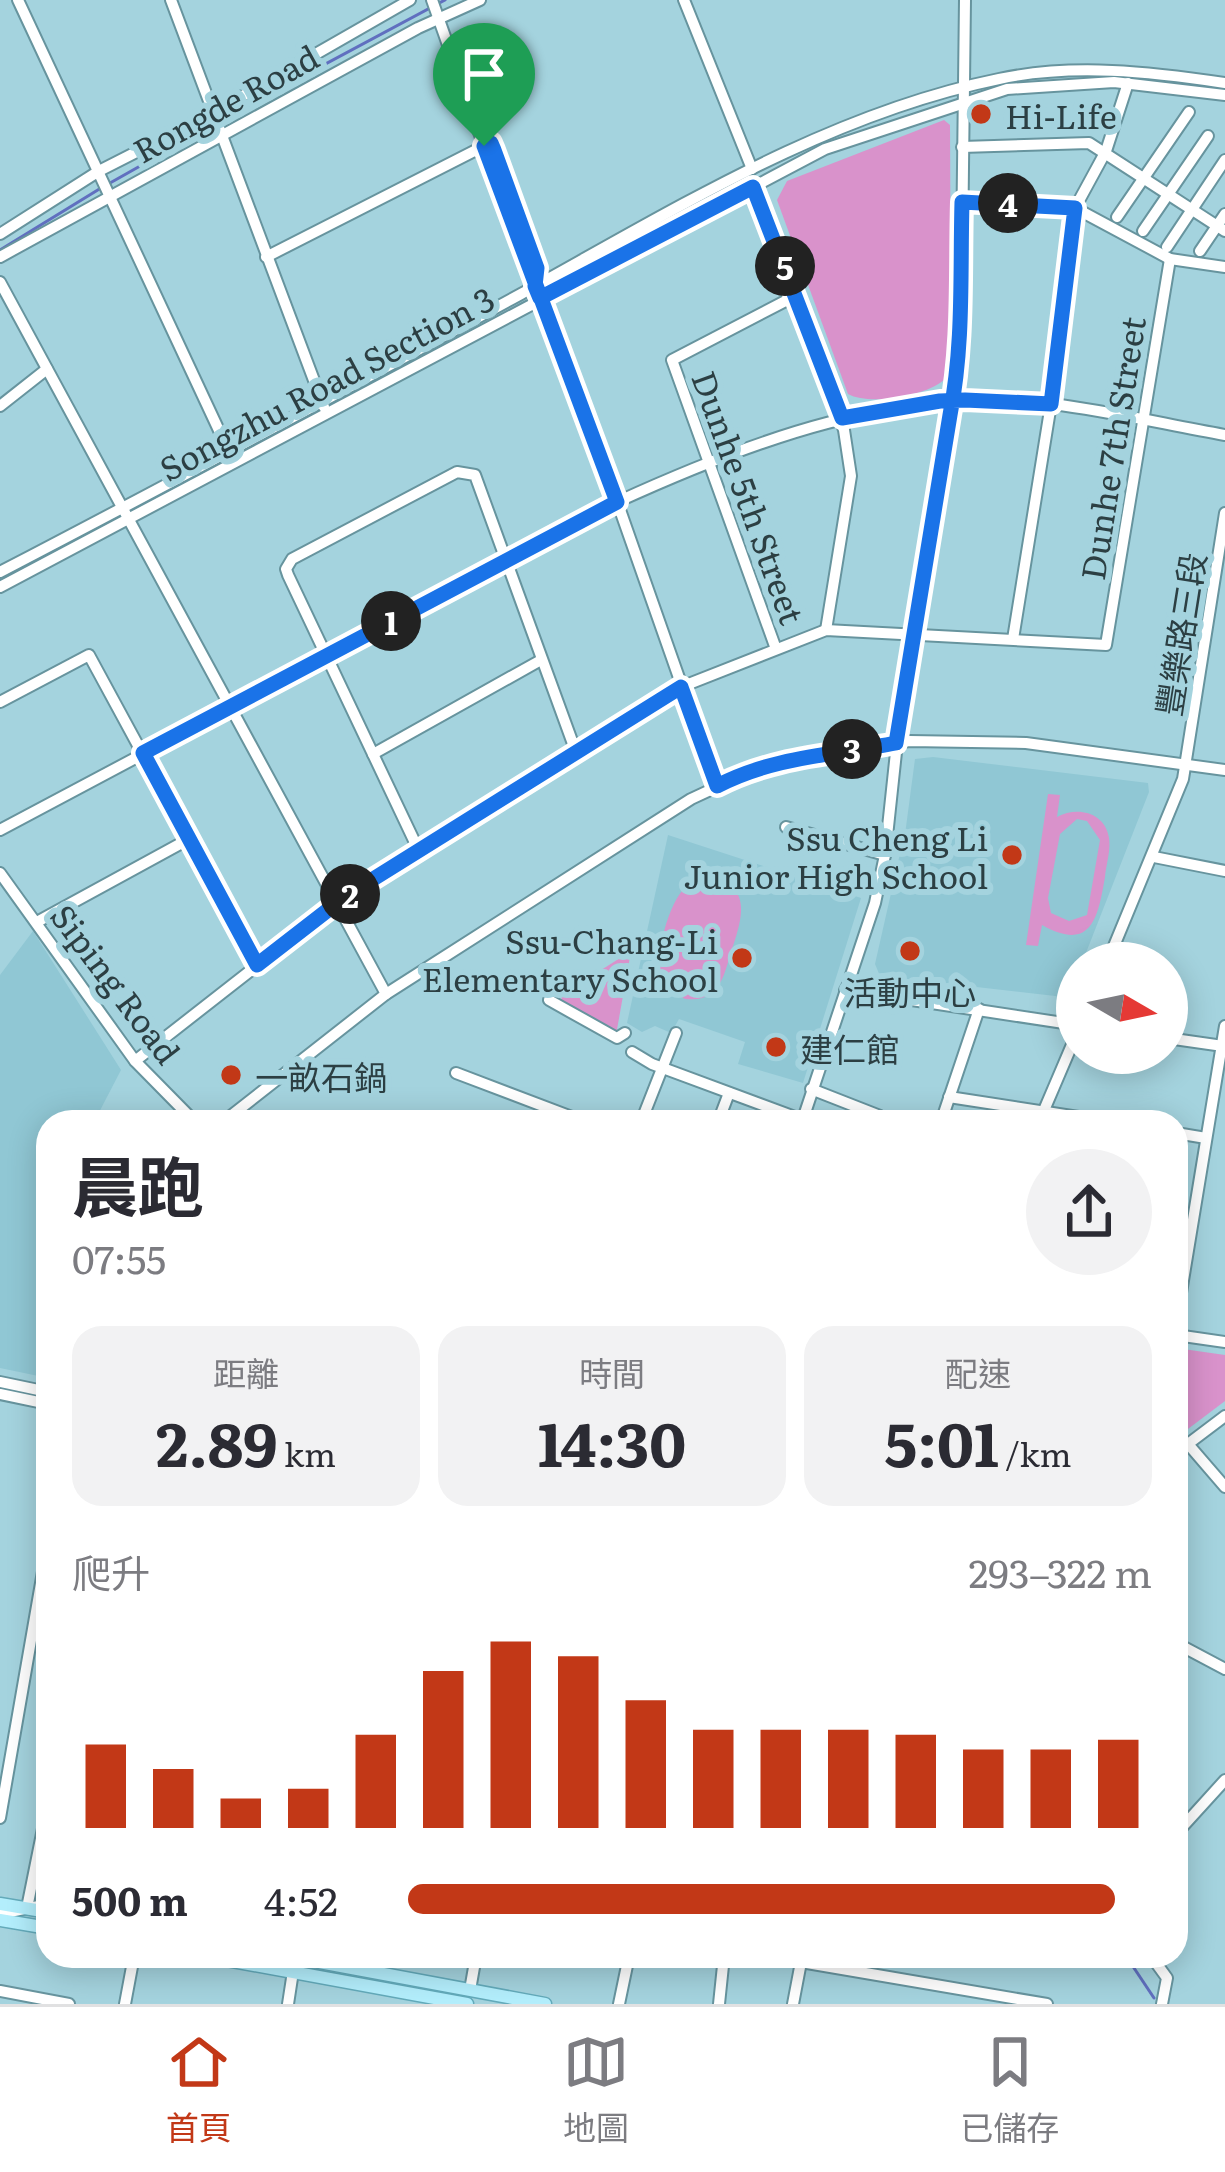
<!DOCTYPE html>
<html lang="zh-TW">
<meta charset="utf-8">
<style>
body{margin:0;font-family:Literata,"Noto Sans TC",serif;background:#f2f2f3;color:#2b2b33;height:100vh;display:flex;flex-direction:column;font-size:45px;white-space:nowrap}
*{box-sizing:border-box;margin:0}
p{font-size:39px;color:#7c7c81}
.icon{flex:none;width:66px;height:66px;fill:none;stroke:currentColor;stroke-width:2;stroke-linecap:round;stroke-linejoin:round}
.map{position:relative;flex:1;overflow:hidden}
.side{position:absolute;left:36px;top:1110px;width:1152px;height:858px;display:flex;flex-direction:column;background:#fff;border-radius:36px;box-shadow:0 6px 30px #0003}
.side>*{flex:none}
.needle{width:78px;rotate:99deg}
.buttons{position:absolute;left:1056px;top:942px;display:grid;gap:24px}
.buttons a{display:grid;place-items:center;width:132px;height:132px;border-radius:50%;background:#fff;box-shadow:0 6px 30px #0003;font-size:60px}
.pin{position:absolute;display:grid;place-items:center;width:102px;height:102px;color:#fff;margin:-123px -51px;border-radius:50% 50% 50% 0;rotate:-45deg;box-shadow:0 0 12px #0007}
.pin .icon{rotate:45deg}
.km{position:absolute;width:60px;height:60px;margin:-30px;border-radius:50%;background:#222;color:#fff;font-size:33px;line-height:60px;text-align:center}
.round{display:grid;place-items:center;flex:none;width:126px;height:126px;border-radius:63px;background:#f2f2f3}
.summary{display:flex;align-items:center;justify-content:space-between;height:204px;padding:0 36px}
h1{font-size:66px;font-weight:700;line-height:90px}
.stats{display:grid;grid-template-columns:repeat(3,1fr);gap:18px;height:204px;padding:12px 36px}
.stats div{display:grid;align-content:center;border-radius:30px;background:#f2f2f3;text-align:center}
.stats b{font-size:60px;font-weight:700}
.stats small{font-size:33px;font-weight:400}
.stats p{font-size:33px}
.chart{height:336px;padding:24px 36px}
.chart p{display:flex;justify-content:space-between}
.chart svg{width:100%;height:216px;margin-top:12px;stroke:#c23817;stroke-width:6}
ul{padding:0 36px;list-style:none;font-size:39px}
li{display:grid;grid-template-columns:192px 144px 1fr;align-items:center;height:90px}
li i{height:30px;border-radius:15px;background:#c23817}
.tabs{display:flex;justify-content:space-around;align-items:center;height:168px;border-top:3px solid #e1e1e2;background:#fff;font-size:33px;color:#7c7c81}
.tabs a{display:grid;justify-items:center;gap:6px}
.tabs .selected{color:#c23817}
.map>svg:first-child{display:block}
</style>
<div class="map">
<svg width="1225" height="2004" viewBox="0 0 1225 2004">
<rect width="100%" height="100%" fill="#a4d3de"/>
<!-- built -->
<g fill="#90c7d4">
<polygon points="933,757 1148,783 1149,792 1082,963 1077,963 1070,993 1064,997 880,976 875,964 906,827 915,759"/>
<polygon points="668,835 861,898 803,1083 738,1064 745,1042 679,1019 671,1033 655,1026 642,1032 627,1023"/>
<polygon points="33,931 121,1070 94,1122 48,1122 48,1378 0,1368 0,975"/>
</g>
<!-- green -->
<g fill="#d992cb" fill-rule="evenodd">
<path d="M944 120 950 125 951 337 944 380C925 396 870 406 848 394L777 200 787 181Z"/>
<path d="M1048 794 1060 795 1057 817C1077 806 1105 812 1109 838 1111 850 1106 865 1105 877 1098 917 1092 953 1042 925L1038 946 1026 945ZM1077 819 1087 821 1100 840 1087 915 1069 921 1051 913 1048 898 1060 834Z"/>
<path d="M708 878C757 885 740 924 730 956 726 968 723 983 713 992 705 999 695 1000 685 999L662 985C652 964 667 909 682 891 689 882 697 879 708 878Z"/>
<polygon points="631,951 616,1035 561,1002 562,995"/>
<polygon points="1176,1348 1225,1355 1225,1401 1176,1438"/>
</g>
<g fill="none" stroke-linecap="round" stroke-linejoin="round">
<!-- stream -->
<g stroke="#606fbf" stroke-width="3">
<polyline points="219,121 445,0"/>
<polyline points="110,183 211,126"/>
<polyline points="0,250 101,188"/>
<polyline points="1126,1956 1154,1998"/>
</g>
<!-- minor casing -->
<g stroke="#67949e" stroke-width="14">
<g id="minor">
<polyline points="18,0 230,454"/>
<polyline points="171,0 324,407"/>
<polyline points="432,0 529,273 593,433 717,786"/>
<polyline points="684,0 752,169"/>
<polyline points="470,86 537,268 536,283"/>
<polyline points="962,147 1089,143 1225,231"/>
<polyline points="753,187 797,295 844,430 851,476 826,630"/>
<polyline points="962,202 1075,208 1170,259 1225,267"/>
<polyline points="1117,217 1189,112"/>
<polyline points="1143,231 1208,136"/>
<polyline points="0,234 99,171 211,114 410,0"/>
<polyline points="1167,247 1225,160"/>
<polyline points="1200,251 1225,214"/>
<polyline points="0,257 418,28 480,0"/>
<polyline points="266,257 488,144"/>
<polyline points="0,282 386,994"/>
<polyline points="0,406 47,369"/>
<path d="M0 572C175 481 348 388 521 294 672 211 827 114 999 79 1073 63 1151 72 1225 83"/>
<polyline points="0,587 825,149 1007,89 1114,82 1225,95"/>
<polyline points="1013,639 1051,404 1075,208 1106,151 1128,83"/>
<polyline points="776,649 672,360 797,295"/>
<polyline points="0,702 89,655 257,965"/>
<polyline points="373,754 541,660"/>
<polyline points="786,827 885,855"/>
<path d="M0 830 617 502C755 439 898 386 1052 404 1110 411 1168 425 1225 435"/>
<polyline points="419,851 288,575 286,569 292,559 457,472 475,475 576,752"/>
<polyline points="1154,857 1225,871"/>
<polyline points="0,873 135,1061 195,1122"/>
<polyline points="37,922 189,839"/>
<polyline points="1107,963 1183,779 1225,513"/>
<polyline points="845,990 1077,1025"/>
<polyline points="549,1000 617,1038 625,1033"/>
<polyline points="1167,1038 1223,1046"/>
<polyline points="632,1052 652,1064 803,1120"/>
<polyline points="135,1061 346,896 681,687 826,630 1106,645 1170,259"/>
<polyline points="456,1073 585,1122"/>
<polyline points="811,1089 880,1116 878,1122"/>
<polyline points="949,1097 1111,1122"/>
<polyline points="223,1122 386,994 691,799 764,765 823,752 910,741 1026,743 1225,770"/>
<polyline points="357,1122 370,1122"/>
<polyline points="641,1122 676,1033"/>
<polyline points="718,1122 729,1093"/>
<polyline points="802,1122 875,903 885,855 897,743 954,389 961,335 965,0"/>
<polyline points="941,1122 979,1009"/>
<polyline points="1039,1122 1077,1033"/>
<polyline points="1176,1133 1206,1138"/>
<polyline points="1176,1323 1225,1026"/>
<polyline points="1176,1335 1225,1342"/>
<polyline points="0,1382 48,1392"/>
<polyline points="0,1394 48,1404"/>
<polyline points="1188,1444 1225,1487"/>
<polyline points="1176,1453 1225,1416"/>
<polyline points="1176,1643 1225,1669"/>
<polyline points="0,1818 48,1543"/>
<polyline points="1176,1834 1225,1780"/>
<polyline points="27,1908 48,1804"/>
<polyline points="0,1914 48,1904"/>
<polyline points="1151,1956 1167,1978 1162,2004"/>
<polyline points="470,1990 476,1956"/>
<polyline points="0,1991 69,2004"/>
<polyline points="125,2004 134,1956"/>
<polyline points="288,2004 294,1965"/>
<polyline points="619,2004 629,1956"/>
<polyline points="719,2004 724,1956"/>
<polyline points="793,2004 801,1962 1047,2004"/>
</g>
</g>
<!-- major casing -->
<g stroke="#63aaba" stroke-width="15">
<g id="major">
<polyline points="0,1904 48,1912"/>
<polyline points="0,1920 48,1928"/>
<polyline points="205,1956 467,2004"/>
<polyline points="287,1956 545,2004"/>
</g>
</g>
<!-- minor -->
<use href="#minor" stroke="#fff" stroke-width="10"/>
<!-- major -->
<use href="#major" stroke="#b3eefc" stroke-width="12"/>
</g>
<g fill="none" stroke-linecap="round" stroke-linejoin="round">
<!-- route casing -->
<g stroke="#fff" stroke-width="24">
<path id="route" d="M484 146 617 502 143 753 257 965 346 896 681 687 717 786C775 756 834 755 896 743L950 415C964 343 960 274 962 202L1075 208 1051 404 965 400 940 401 842 418 753 187 540 298 535 286 537 268 494 150 491 143 484 146"/>
</g>
<!-- route -->
<use href="#route" stroke="#1a73e8" stroke-width="15"/>
</g>
<!-- markers -->
<g fill="#c23817" stroke="#a4d3de" stroke-width="4.5">
<circle cx="981" cy="114" r="12"/>
<circle cx="1012" cy="855" r="12"/>
<circle cx="910" cy="951" r="12"/>
<circle cx="742" cy="958" r="12"/>
<circle cx="776" cy="1047" r="12"/>
<circle cx="231" cy="1075" r="12"/>
</g>
<g text-anchor="middle" dominant-baseline="central" stroke-width="12" stroke-linejoin="round" paint-order="stroke">
<!-- street labels -->
<g font-size="33" fill="#2c3f43" stroke="#a4d3de">
<text transform="translate(225 102) rotate(-29)">Rongde Road</text>
<text transform="translate(326 382) rotate(-28)">Songzhu Road Section 3</text>
<text transform="translate(1111 448) rotate(-81)">Dunhe 7th Street</text>
<text transform="translate(750 497) rotate(70)">Dunhe 5th Street</text>
<text transform="translate(1179 634) rotate(-81)">豐樂路三段</text>
<text transform="translate(117 983) rotate(53)">Siping Road</text>
</g>
<!-- poi labels -->
<g font-size="33" fill="#2c3f43" stroke="#a4d3de" text-anchor="start">
<text x="1005" y="114">Hi-Life</text>
<text x="988" y="836" text-anchor="end">Ssu Cheng Li<tspan x="988" dy="38">Junior High School</tspan></text>
<text x="718" y="939" text-anchor="end">Ssu-Chang-Li<tspan x="718" dy="38">Elementary School</tspan></text>
<text x="910" y="990" text-anchor="middle">活動中心</text>
<text x="800" y="1047">建仁館</text>
<text x="255" y="1075">一畝石鍋</text>
</g>
</g>
</svg>
<div class="buttons">
<a><svg class="needle" viewBox="-14 -14 28 28"><path d="M0-13l5 13h-10z" fill="#e53935"/><path d="M0 13l5-13h-10z" fill="#7c7c81"/></svg></a>
</div>
<div class="pin" style="left:484px;top:146px;background:#1e9e55"><svg class="icon" aria-label="arrive" viewBox="0 0 24 24"><path d="M6 21V4h12l-3 4 3 4H6"/></svg></div>
<b class="km" style="left:391px;top:621px">1</b>
<b class="km" style="left:350px;top:894px">2</b>
<b class="km" style="left:852px;top:749px">3</b>
<b class="km" style="left:1008px;top:203px">4</b>
<b class="km" style="left:785px;top:266px">5</b>
<section class="side">
<div class="summary"><div><h1>晨跑</h1><p>07:55</p></div><a class="round"><svg class="icon" aria-label="share" viewBox="0 0 24 24"><path d="M12 15V3M7 8l5-5 5 5M5 13v7h14v-7"/></svg></a></div>
<div class="stats">
<div><p>距離</p><b>2.89<small> km</small></b></div>
<div><p>時間</p><b>14:30</b></div>
<div><p>配速</p><b>5:01<small> /km</small></b></div>
</div>
<div class="chart"><p><span>爬升</span>293–322 m</p>
<svg viewBox="0 0 160 44" preserveAspectRatio="none"><path d="M5 44V27M15 44V32M25 44V38M35 44V36M45 44V25M55 44V12M65 44V6M75 44V9M85 44V18M95 44V24M105 44V24M115 44V24M125 44V25M135 44V28M145 44V28M155 44V26"/></svg>
</div>
<ul>
<li><b>500 m</b>4:52<i style="width:95%"></i></li>
</ul>
</section>
</div>
<nav class="tabs">
<a class="selected"><svg class="icon" aria-label="home" viewBox="0 0 24 24"><path d="M3 11l9-7 9 7M6 9v11h12V9"/></svg>首頁</a>
<a><svg class="icon" aria-label="map" viewBox="0 0 24 24"><path d="M3 6l6-2 6 2 6-2v14l-6 2-6-2-6 2zM9 4v14M15 6v14"/></svg>地圖</a>
<a><svg class="icon" aria-label="saved" viewBox="0 0 24 24"><path d="M7 4h10v16l-5-4-5 4z"/></svg>已儲存</a>
</nav>
